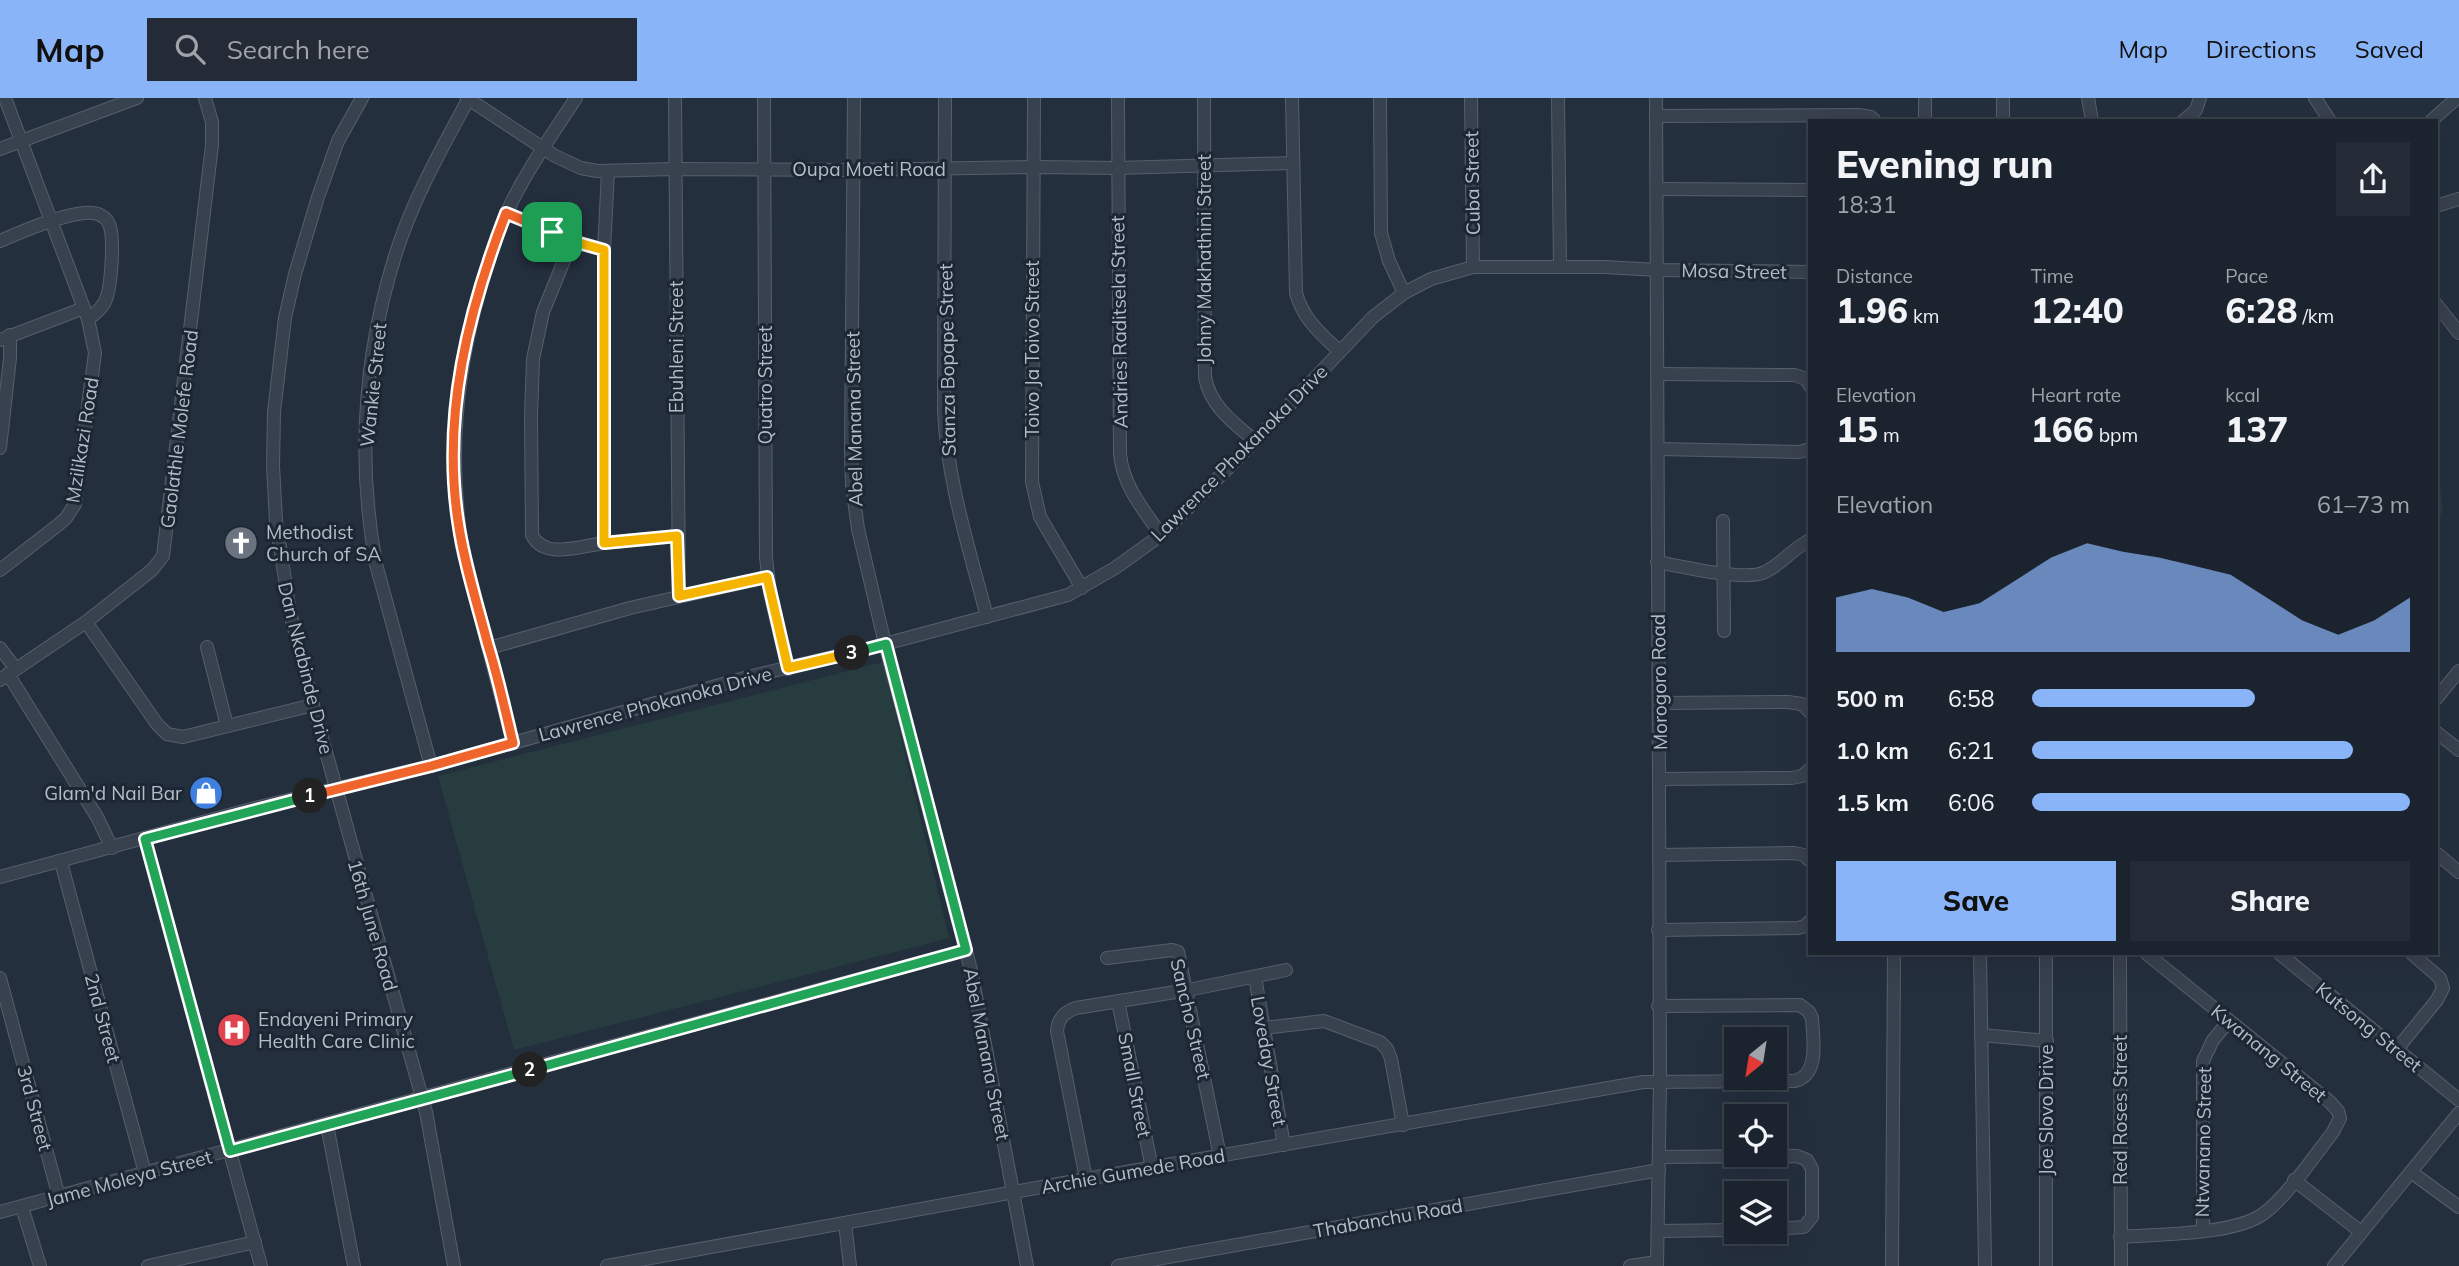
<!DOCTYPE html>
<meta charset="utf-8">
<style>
body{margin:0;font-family:Mulish,sans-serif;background:#242b36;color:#f1f3f6;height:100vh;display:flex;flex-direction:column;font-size:26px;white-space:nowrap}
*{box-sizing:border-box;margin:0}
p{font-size:23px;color:#a0a4aa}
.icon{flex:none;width:38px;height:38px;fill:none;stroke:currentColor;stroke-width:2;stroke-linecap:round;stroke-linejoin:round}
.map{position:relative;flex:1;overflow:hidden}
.side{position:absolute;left:1808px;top:21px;width:630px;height:836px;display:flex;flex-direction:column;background:#1b232e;border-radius:0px;box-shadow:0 7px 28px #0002,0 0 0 2px #39404a}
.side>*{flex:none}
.needle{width:46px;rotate:210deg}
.buttons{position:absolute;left:1724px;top:929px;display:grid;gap:14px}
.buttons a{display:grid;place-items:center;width:63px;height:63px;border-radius:0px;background:#1b232e;box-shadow:0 7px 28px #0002,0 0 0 2px #39404a;font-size:35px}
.pin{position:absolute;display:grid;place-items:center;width:60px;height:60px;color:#fff;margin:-30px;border-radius:14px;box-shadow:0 4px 10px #0006}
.km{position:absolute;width:35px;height:35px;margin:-18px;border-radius:50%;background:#222;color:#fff;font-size:19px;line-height:35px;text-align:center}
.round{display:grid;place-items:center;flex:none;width:74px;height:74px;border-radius:0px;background:#242b36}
.overview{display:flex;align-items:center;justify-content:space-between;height:119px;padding:0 28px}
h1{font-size:38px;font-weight:800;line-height:52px}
.metrics{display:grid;grid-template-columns:repeat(3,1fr);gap:10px;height:119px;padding:7px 28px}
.metrics div{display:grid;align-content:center}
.metrics b{font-size:35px;font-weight:800}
.metrics small{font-size:19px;font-weight:400}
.metrics p{font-size:19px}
.chart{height:196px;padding:14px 28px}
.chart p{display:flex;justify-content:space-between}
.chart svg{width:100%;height:126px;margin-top:7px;fill:#8ab4f8;opacity:.7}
.button{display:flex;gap:14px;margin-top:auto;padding:14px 28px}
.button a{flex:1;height:80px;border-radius:0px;background:#8ab4f8;color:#111;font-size:28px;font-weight:800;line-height:80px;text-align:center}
.button a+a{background:#242b36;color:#f1f3f6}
ul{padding:0 28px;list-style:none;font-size:23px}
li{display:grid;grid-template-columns:112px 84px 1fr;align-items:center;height:52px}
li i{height:18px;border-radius:9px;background:#8ab4f8}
header{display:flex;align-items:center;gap:42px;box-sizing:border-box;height:98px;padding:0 35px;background:#8ab4f8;color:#111}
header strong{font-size:33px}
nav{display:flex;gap:38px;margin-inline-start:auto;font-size:24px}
.search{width:490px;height:63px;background:#242b36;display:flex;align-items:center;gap:18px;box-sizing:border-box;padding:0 24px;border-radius:0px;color:#a0a4aa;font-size:26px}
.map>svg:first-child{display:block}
</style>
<header>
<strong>Map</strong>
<div class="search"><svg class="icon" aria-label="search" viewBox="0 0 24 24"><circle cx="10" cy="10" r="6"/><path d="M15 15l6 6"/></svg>Search here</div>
<nav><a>Map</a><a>Directions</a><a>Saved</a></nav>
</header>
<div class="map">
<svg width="2459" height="1168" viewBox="0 0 2459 1168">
<rect width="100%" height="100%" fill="#242f3e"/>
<!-- green -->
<g fill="#263c3f">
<polygon points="2436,370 2438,373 2443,412 2436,429"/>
<polygon points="883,564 949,840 514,952 438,678"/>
</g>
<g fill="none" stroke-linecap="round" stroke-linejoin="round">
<!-- minor casing -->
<g stroke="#565f6c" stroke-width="14">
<g id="minor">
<polyline points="362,0 338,43 318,99 295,176 285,220 274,314 273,368 276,423 290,514 313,607 426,1014 454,1168"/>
<polyline points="467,0 555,58 581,70 597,73 675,71 854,72 1035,69 1118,70 1292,65"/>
<polyline points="675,0 679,498"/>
<polyline points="764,0 766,459 770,495 788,571"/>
<polyline points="854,0 851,352 852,387 858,431 885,546 971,872 1027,1168"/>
<path d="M945 0 944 312C947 383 969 450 987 519"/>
<polyline points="1034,0 1032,384 1040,419 1082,490"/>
<path d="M1118 0 1120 356C1123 388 1143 411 1161 437"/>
<path d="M1204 0 1205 279C1210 308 1234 325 1255 343"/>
<path d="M1292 0 1296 195C1303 221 1320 235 1339 253"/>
<polyline points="1380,0 1381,135 1389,163 1404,195"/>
<polyline points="1471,0 1473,169"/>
<polyline points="1558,0 1560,169"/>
<polyline points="1656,0 1659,681 1660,983 1657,1168"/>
<polyline points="2088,0 2092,23"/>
<polyline points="2315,0 2330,23"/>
<polyline points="1656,18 1858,17 1871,19 1875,23"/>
<polyline points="1925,23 1925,0"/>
<polyline points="2003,23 2003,0"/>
<polyline points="2183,23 2196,12 2200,0"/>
<polyline points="2431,23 2457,0"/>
<polyline points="0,51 137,0"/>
<polyline points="608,73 604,152 604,445 677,438"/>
<polyline points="1657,91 1810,92"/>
<polyline points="2436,108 2459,101"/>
<polyline points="506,115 572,143 604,152"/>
<path d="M0 143C21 134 77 109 98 116 103 118 107 121 109 126 115 139 111 189 106 201 103 210 95 216 88 221"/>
<path d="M572 143 543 214 533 261 531 318 532 437C544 462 581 448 604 445"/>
<polyline points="2436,206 2459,235"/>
<polyline points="0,242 84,210"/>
<polyline points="1658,276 1795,277 1806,281 1810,288"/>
<polyline points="0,350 10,260 10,237"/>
<polyline points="1658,351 1799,354 1810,351"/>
<polyline points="1723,423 1724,533"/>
<path d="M1657 464C1681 468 1745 484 1765 474 1782 466 1793 450 1810 442"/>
<polyline points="0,472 58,427 66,420 75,406 95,255 88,221 5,0"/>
<polyline points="86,524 157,626 167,636 183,639 313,607"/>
<polyline points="207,549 227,628"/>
<polyline points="0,550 15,570"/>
<polyline points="489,550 630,510 767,479"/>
<polyline points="8,576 97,719 112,750"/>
<polyline points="0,582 86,524 152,472 163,458 212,47 212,24 205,0"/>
<polyline points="2436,601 2459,573"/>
<polyline points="1659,605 1788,604 1802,606 1810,614"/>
<polyline points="2436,634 2459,652"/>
<path d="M513 645 462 448C448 361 455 279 479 195 487 168 495 140 507 114 525 74 552 37 576 0"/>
<path d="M431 668 376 466C357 362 364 256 396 155 413 101 442 50 469 0"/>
<polyline points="1659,681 1792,680 1802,678 1810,671"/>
<polyline points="145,742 261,1168"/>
<polyline points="2436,755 2459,774"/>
<polyline points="1659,757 1794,755 1804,757 1810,763"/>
<polyline points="61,764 145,1075"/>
<polyline points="0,779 259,709 431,668 748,579 866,551 1068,497 1115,470 1161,437 1255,343 1373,219 1404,195 1431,181 1473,169 1604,169 1658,172 1810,174"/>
<polyline points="1658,832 1798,830 1805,828 1810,823"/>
<polyline points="1980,856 1985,1168"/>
<polyline points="2120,856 2121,1168"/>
<polyline points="2280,856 2459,1002"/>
<polyline points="1107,860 1172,852 1178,854 1220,1058"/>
<polyline points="1255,879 1284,1047"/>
<polyline points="0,880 59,1099"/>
<polyline points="1118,903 1152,1070"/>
<polyline points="1264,930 1324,923 1380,944 1387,951 1391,961 1403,1027"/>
<polyline points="1981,937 2047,943"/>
<polyline points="2397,951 2437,902 2443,890 2440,880 2412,856"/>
<polyline points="327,1027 354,1168"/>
<polyline points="1659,1059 1797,1058 1807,1062 1812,1071 1812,1119 1804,1129 1774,1131"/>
<polyline points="2411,1074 2459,1109"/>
<path d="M1086 1081 1057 933C1058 921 1064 914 1076 910L1188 892 1286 872"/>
<polyline points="2294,1082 2361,1134"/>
<polyline points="22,1109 40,1168"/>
<polyline points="0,1114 966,852"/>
<polyline points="845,1125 850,1168"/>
<polyline points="1658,1133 1736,1132"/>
<polyline points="2203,1133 2203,963 2213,942 2229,923"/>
<path d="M2120 1139C2157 1136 2234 1137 2263 1116 2286 1100 2315 1057 2333 1034L2340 1020 2338 1013 2330 1004 2147 856"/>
<polyline points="148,1168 255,1144"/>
<path d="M607 1168 1086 1081 1643 984 1795 983C1820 977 1813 940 1812 920L1809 914 1800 907 1658 908"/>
<polyline points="1118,1168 1659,1072"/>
<polyline points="1630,1168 1657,1164"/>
<polyline points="1892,1168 1894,856"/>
<polyline points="2046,1168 2046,856"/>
<polyline points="2334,1168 2459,1015"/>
</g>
</g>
<!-- minor -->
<use href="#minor" stroke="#38414e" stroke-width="12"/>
</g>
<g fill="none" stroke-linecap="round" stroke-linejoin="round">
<!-- split-1 casing -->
<g stroke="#fff" stroke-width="14">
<path id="split-1" d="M310 698 431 668 513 645C505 612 498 579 488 547 477 505 464 465 458 423 442 317 468 213 506 115L552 134"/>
</g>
<!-- split-2 casing -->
<g stroke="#fff" stroke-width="14">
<polyline id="split-2" points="310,698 145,741 230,1053 530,972"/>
</g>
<!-- split-3 casing -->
<g stroke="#fff" stroke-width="14">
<polyline id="split-3" points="530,972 966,852 886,546 852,555"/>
</g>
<!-- split-4 casing -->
<g stroke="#fff" stroke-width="14">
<polyline id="split-4" points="552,134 572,143 604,152 604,445 677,438 679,498 767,479 788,570 852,555"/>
</g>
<!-- split-1 -->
<use href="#split-1" stroke="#f0652b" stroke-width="9"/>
<!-- split-2 -->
<use href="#split-2" stroke="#22a559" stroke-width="9"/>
<!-- split-3 -->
<use href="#split-3" stroke="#22a559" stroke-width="9"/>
<!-- split-4 -->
<use href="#split-4" stroke="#f5b400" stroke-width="9"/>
</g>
<!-- icons -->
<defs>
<g id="church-disc" transform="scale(1.75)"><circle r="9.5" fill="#6b7280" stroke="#1d2633"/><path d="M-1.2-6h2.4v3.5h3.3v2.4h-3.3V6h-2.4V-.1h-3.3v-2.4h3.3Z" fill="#fff"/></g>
<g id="shop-disc" transform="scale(1.75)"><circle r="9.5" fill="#3f7fe0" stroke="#1d2633"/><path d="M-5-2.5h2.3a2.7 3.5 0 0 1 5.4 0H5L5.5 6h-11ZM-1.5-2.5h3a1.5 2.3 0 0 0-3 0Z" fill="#fff"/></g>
<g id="hospital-disc" transform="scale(1.75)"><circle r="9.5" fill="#e0444e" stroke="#1d2633"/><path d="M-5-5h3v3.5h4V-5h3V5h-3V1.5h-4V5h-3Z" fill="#fff"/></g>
</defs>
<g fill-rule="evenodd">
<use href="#church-disc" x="241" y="445"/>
<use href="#shop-disc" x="206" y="695"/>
<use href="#hospital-disc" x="234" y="932"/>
</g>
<g text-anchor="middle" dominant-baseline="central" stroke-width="6" stroke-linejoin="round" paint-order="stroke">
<!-- street labels -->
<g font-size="19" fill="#b4bcc9" stroke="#1d2633">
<text x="869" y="71">Oupa Moeti Road</text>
<text transform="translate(1472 85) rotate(-91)">Cuba Street</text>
<text transform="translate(1204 161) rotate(-90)">Johny Makhathini Street</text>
<text transform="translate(1734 173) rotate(1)">Mosa Street</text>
<text transform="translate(1119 224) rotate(-91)">Andries Raditsela Street</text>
<text transform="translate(676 249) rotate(-90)">Ebuhleni Street</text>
<text transform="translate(1032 251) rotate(-90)">Toivo Ja Toivo Street</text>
<text transform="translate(947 262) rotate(-91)">Stanza Bopape Street</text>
<text transform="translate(373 287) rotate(-84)">Wankie Street</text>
<text transform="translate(765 287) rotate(-90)">Quatro Street</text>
<text transform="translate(854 321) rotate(-91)">Abel Manana Street</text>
<text transform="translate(179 331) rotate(-83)">Gaolathle Molefe Road</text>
<text transform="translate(82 342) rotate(-81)">Mzilikazi Road</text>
<text transform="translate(1239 355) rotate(-45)">Lawrence Phokanoka Drive</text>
<text transform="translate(306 570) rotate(76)">Dan Nkabinde Drive</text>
<text transform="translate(1659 584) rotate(-91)">Morogoro Road</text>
<text transform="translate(655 606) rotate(-15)">Lawrence Phokanoka Drive</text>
<text transform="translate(373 827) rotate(74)">16th June Road</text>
<text transform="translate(103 920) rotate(75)">2nd Street</text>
<text transform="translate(1191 921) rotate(77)">Sancho Street</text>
<text transform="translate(2369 929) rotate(39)">Kutsong Street</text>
<text transform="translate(2269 955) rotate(39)">Kwanang Street</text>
<text transform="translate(987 956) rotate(79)">Abel Manana Street</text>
<text transform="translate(1269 963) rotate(80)">Loveday Street</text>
<text transform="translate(1135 987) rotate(79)">Small Street</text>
<text transform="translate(35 1010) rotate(75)">3rd Street</text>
<text transform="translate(2046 1012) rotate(-90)">Joe Slovo Drive</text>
<text transform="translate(2120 1012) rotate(-90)">Red Roses Street</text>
<text transform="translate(2203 1044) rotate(-89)">Ntwanano Street</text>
<text transform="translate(1133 1073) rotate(-10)">Archie Gumede Road</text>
<text transform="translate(129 1080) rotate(-15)">Jame Moleya Street</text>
<text transform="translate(1388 1120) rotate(-10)">Thabanchu Road</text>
</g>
<!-- poi labels -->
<g font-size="19" fill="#b4bcc9" stroke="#1d2633" text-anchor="start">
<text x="266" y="434">Methodist<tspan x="266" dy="22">Church of SA</tspan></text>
<text x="182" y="695" text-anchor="end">Glam'd Nail Bar</text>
<text x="258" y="921">Endayeni Primary<tspan x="258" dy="22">Health Care Clinic</tspan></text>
</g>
</g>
</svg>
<div class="buttons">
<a><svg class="needle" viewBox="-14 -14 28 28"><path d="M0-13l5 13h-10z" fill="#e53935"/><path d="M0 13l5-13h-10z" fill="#a0a4aa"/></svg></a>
<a><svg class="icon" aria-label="locate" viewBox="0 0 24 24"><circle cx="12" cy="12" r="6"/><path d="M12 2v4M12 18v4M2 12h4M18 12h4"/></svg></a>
<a><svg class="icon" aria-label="layers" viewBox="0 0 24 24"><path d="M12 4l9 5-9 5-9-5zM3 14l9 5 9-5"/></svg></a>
</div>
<div class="pin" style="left:552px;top:134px;background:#1e9e55"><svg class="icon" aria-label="arrive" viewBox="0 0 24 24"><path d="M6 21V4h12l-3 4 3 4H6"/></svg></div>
<b class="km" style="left:310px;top:698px">1</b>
<b class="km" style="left:530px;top:972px">2</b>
<b class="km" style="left:852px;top:555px">3</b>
<section class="side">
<div class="overview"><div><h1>Evening run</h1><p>18:31</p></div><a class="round"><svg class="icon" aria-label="share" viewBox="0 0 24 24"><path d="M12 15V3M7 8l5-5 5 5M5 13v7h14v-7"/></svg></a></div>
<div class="metrics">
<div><p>Distance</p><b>1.96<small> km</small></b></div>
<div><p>Time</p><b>12:40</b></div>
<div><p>Pace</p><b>6:28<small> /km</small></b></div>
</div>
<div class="metrics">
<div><p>Elevation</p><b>15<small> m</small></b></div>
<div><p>Heart rate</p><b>166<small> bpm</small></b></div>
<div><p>kcal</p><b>137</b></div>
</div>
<div class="chart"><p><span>Elevation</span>61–73 m</p>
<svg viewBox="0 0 160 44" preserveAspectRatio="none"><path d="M0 44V25L10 22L20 25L30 30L40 27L50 19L60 11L70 6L80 9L90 11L100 14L110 17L120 25L130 33L140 38L150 33L160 25V44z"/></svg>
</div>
<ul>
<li><b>500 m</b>6:58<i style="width:59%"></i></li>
<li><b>1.0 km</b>6:21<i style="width:85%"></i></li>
<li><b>1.5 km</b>6:06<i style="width:100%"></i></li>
</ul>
<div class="button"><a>Save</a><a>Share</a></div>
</section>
</div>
